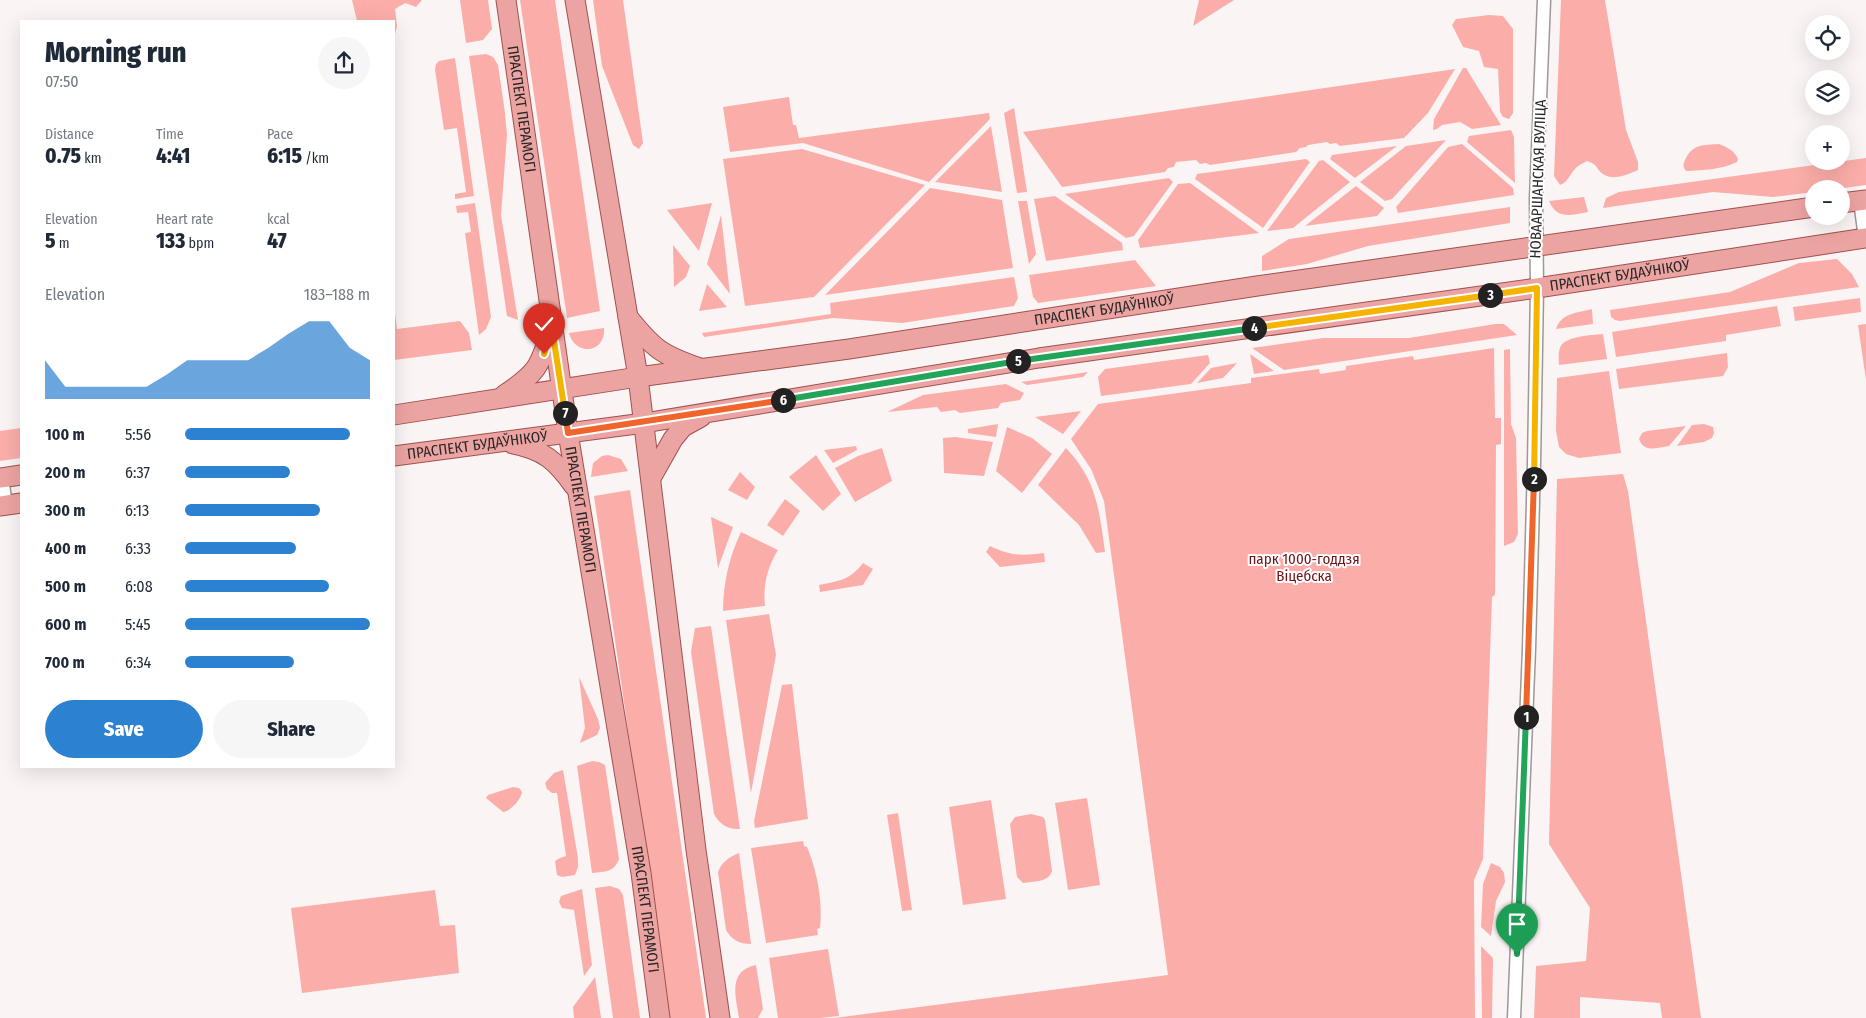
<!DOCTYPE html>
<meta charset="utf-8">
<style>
body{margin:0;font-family:"Fira Sans Condensed",sans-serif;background:#f6f6f7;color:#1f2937;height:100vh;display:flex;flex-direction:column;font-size:19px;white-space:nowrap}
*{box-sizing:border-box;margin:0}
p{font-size:16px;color:#747a83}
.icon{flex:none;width:28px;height:28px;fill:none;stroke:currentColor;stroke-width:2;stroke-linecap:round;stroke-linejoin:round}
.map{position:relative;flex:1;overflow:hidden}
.drawer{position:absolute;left:20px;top:20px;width:375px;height:748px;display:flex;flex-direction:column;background:#fff;border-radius:0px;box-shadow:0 5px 20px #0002}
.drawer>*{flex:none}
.tools{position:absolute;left:1805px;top:15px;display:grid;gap:10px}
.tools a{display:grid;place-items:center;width:45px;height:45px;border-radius:50%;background:#fff;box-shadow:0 5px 20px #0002;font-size:25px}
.pin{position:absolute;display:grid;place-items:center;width:42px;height:42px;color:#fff;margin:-51px -21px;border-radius:50% 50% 50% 0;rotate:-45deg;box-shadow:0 0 5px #0007}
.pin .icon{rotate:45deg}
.km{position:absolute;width:25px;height:25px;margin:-12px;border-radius:50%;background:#222;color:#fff;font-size:14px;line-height:25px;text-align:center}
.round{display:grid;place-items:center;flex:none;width:52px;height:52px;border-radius:26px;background:#f6f6f7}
.head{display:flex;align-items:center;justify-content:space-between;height:85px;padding:0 25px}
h1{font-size:28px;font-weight:800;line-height:38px}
.stats{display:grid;grid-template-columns:repeat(3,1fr);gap:8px;height:85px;padding:5px 25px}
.stats div{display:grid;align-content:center}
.stats b{font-size:21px;font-weight:800}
.stats small{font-size:14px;font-weight:400}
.stats p{font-size:14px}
.chart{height:140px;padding:10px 25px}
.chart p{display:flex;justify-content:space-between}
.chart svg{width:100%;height:90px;margin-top:5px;fill:#2c81d0;opacity:.7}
.primary-button{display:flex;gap:10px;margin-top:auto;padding:10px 25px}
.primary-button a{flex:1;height:58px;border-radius:30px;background:#2c81d0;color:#fff;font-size:20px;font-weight:800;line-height:58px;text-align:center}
.primary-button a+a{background:#f6f6f7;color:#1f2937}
ul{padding:0 25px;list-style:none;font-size:16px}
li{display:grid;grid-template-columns:80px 60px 1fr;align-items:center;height:38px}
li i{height:12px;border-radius:6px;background:#2c81d0}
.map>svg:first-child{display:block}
</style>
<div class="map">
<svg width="1866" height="1018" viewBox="0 0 1866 1018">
<rect width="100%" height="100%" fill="#faf4f4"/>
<!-- green -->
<g fill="#fbaea9">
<polygon points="352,0 422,0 416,7 405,3 395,9 397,26 394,38 394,21 357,21"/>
<polygon points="460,0 488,0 492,29 483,40 466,43"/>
<polygon points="520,0 555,0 600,311 567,318"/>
<polygon points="593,0 623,0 643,143 639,149 633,145 602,66"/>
<polygon points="1199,0 1234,0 1193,26"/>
<path d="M1561 0H1605L1626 130 1638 162V170C1627 175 1613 181 1603 174 1595 168 1599 165 1587 161 1584 163 1578 165 1575 169 1569 175 1569 181 1560 185L1554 176Z"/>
<polygon points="1489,15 1503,16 1513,29 1513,113 1509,119 1503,117 1500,112 1498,69 1484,67 1479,51 1463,47 1452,25 1456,19"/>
<polygon points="486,54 493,57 498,65 505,113 507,135 501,215 518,320 507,316 469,56"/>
<polygon points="455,58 474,196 455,199 455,194 466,192 457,128 444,130 435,70 436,64 439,61"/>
<polygon points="1463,68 1466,68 1501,125 1472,129 1460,122 1442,125 1437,129 1433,130 1434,119"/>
<polygon points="1455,69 1428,113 1404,138 1340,146 1336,143 1330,144 1327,142 1308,145 1306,147 1300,148 1296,152 1210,165 1206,163 1200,164 1196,160 1176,162 1174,167 1168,168 1165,172 1062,187 1023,132"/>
<polygon points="789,97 793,125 796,125 799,138 989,113 990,119 929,182 803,143 730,152 723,107"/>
<polygon points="1014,108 1027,192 1017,193 1004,113"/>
<polygon points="991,126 1002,192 935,182"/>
<polygon points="1511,130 1514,137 1515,183 1467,142 1469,136"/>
<polygon points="1446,140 1392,199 1385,201 1360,182 1406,146"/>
<polygon points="1462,144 1513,188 1514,195 1398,213 1396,207 1448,147"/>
<path d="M1719 144C1727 147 1735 151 1738 159L1737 162C1720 170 1704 170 1686 171 1683 167 1683 165 1685 160 1692 144 1703 145 1719 144Z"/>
<polygon points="1397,146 1355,178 1330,159 1332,155"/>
<polygon points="802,149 925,185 814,297 745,306 723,159"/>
<polygon points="1866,158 1866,185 1837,189 1814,189 1814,192 1773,197 1713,192 1603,208 1606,198 1619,192"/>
<polygon points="1306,159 1310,162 1263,228 1195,179 1197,174"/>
<polygon points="1323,160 1350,182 1293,228 1267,231 1319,161"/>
<polygon points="1169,178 1173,182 1134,236 1126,238 1065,194"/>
<polygon points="1190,183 1259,233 1140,248 1138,240 1178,184"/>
<polygon points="1356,186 1384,208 1377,216 1305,226"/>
<polygon points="930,188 1002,200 1013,268 825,295"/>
<polygon points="1055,196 1122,243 1123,250 1046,261 1034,199"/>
<path d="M1584 197 1588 212C1571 215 1557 220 1549 201Z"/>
<polygon points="1018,201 1027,201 1036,254 1029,264"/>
<polygon points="475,203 491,317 486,329 479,335 465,233 471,232 468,212 457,213 456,206"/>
<polygon points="712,203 699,251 667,210"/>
<polygon points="1510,207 1510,223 1368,246 1307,264 1262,271 1262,256 1289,239"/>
<polygon points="721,215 730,294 707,264"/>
<polygon points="673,245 690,266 686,277 674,287"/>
<polygon points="1837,259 1852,274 1859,287 1620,321 1615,320 1611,317 1610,310 1730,292 1799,263"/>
<polygon points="1135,260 1156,286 1038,303 1033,297 1029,275"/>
<polygon points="1014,277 1018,298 1014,306 902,323 833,318 704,337 702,333 831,314 830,303"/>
<polygon points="707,284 727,307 699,311"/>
<polygon points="1860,298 1861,312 1795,321 1793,307"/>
<polygon points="394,305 397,329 460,321 469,333 472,350 394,360"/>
<polygon points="1777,306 1781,326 1726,335 1726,341 1616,357 1612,332"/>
<path d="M1592 309 1593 324 1556 329C1561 313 1577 313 1592 309Z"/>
<polygon points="1495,324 1504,324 1517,335 1284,370 1252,348 1323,338 1409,338"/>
<polygon points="1866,324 1866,380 1858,325"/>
<path d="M604 328C606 353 575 357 569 333Z"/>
<path d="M1603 334 1607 359 1559 365C1559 360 1558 353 1560 348 1563 336 1592 335 1603 334Z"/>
<polygon points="1494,348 1495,418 1501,418 1501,444 1496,445 1495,595 1492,597 1483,859 1474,880 1475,1018 834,1018 1168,975 1104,501 1091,469 1071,439 1098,404 1251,383 1251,378 1319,369 1320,374 1346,370 1346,366 1413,356 1414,360"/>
<polygon points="1510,349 1511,424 1516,438 1518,534 1514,542 1504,546 1504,350"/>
<polygon points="1727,353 1728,367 1723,376 1619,389 1616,369"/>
<polygon points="1250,354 1274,371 1254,374"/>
<polygon points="1208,355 1210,363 1191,384 1101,396 1098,377 1105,369"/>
<polygon points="1237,363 1223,378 1197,383 1211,368"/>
<polygon points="1609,371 1621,453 1579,458 1566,454 1559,447 1556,431 1557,378"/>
<polygon points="1088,372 1083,377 1027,385 1021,382"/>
<polygon points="1006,384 1024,393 1020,400 1001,403 998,408 960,413 955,410 941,412 937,407 887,412 923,395"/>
<polygon points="1081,411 1063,434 1035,417"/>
<polygon points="998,424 996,437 968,433 968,429"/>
<polygon points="1704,424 1713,427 1714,433 1712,438 1704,442 1677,446 1692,425"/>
<path d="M1686 426 1669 446C1657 448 1644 453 1639 439L1642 433 1647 431Z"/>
<polygon points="1007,427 1032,438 1052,454 1022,493 996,471"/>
<polygon points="21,428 21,458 0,461 0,431"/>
<polygon points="955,437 993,442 984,476 944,473 943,438"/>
<polygon points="856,446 857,450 833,463 824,450"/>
<polygon points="882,448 892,481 855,502 835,468 858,456"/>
<path d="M1066 448C1097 481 1099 509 1105 552L1096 553 1079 525 1038 485Z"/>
<polygon points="608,455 621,459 628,471 591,477 593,463 602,456"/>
<polygon points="816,455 841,494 823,511 789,477"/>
<polygon points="740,472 755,487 747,500 728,490"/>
<polygon points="1623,474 1628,491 1701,1018 1662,1018 1660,1003 1580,997 1580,1018 1534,1018 1536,966 1586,961 1590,908 1549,844 1557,479"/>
<polygon points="630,490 706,1018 670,1018 594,496"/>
<polygon points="785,499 800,511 783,536 767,525"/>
<polygon points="711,517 733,527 718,568"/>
<path d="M741 532 778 550C767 568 763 585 765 606L723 611C723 584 729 557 741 532Z"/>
<path d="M990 546C1012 556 1020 556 1044 553L1045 562 1000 567 986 552Z"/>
<path d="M863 563 873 569 863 585 820 592 819 585C839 581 850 580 863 563Z"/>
<polygon points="769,614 776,655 751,793 726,620"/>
<path d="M711 626 740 829C728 830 719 824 714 814L691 652 695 628Z"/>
<polygon points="579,677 598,719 600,728 597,735 580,743 585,728"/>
<polygon points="792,684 808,819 755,828 754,821 782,685"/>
<path d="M592 761 599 762 605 765 619 859C614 873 605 871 592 873L577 766Z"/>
<polygon points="563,770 578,858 578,867 575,875 562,877 557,875 555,861 560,858 566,856 557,793 552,793 547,789 545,783 554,773"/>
<path d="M513 787 519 788 522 792C521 799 511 811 503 812L486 798 488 795Z"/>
<polygon points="1087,798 1100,885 1068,890 1055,803"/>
<polygon points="991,800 1006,899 963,905 949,807"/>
<polygon points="898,813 912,910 902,911 887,815"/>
<path d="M1031 814 1043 817 1045 820 1052 871C1048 883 1034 881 1023 883L1017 877 1010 824 1015 817Z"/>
<path d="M803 841 804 846 807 847C817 871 823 901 820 928L817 929 818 935 766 943 751 848Z"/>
<path d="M739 853 751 944C739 944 732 940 726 930L718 872C722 861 730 857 739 853Z"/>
<polygon points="1491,863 1500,867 1504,873 1505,882 1496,901 1491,936 1481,927 1483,884"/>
<polygon points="610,886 619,889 623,895 640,1018 613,1018 595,888"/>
<polygon points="582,889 592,965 584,976 574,910 562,908 559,902 561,896"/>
<polygon points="435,890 440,926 455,925 459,973 302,993 291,908"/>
<polygon points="1481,946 1493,958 1492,1018 1482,1018"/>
<polygon points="828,949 839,1016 820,1018 778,1018 769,958"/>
<path d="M756 965 763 1009 758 1018H739C736 997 727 971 756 965Z"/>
<polygon points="595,977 601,1018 574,1018 573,1007"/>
</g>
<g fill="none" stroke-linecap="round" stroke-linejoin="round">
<!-- minor casing -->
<g stroke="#9d9897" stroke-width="15">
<g id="minor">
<polyline points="1860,201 1865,238"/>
<polyline points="2,478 6,505"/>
<polyline points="1514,1018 1529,649 1534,464 1537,288 1536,199 1544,0"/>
</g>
</g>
<!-- primary casing -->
<g stroke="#a0514f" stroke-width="21">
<g id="primary">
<path id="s1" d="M506 0 568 433 641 873 660 1018"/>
<polyline points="575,0 638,377 696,850 720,1018"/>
<polyline points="1841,203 1866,200"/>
<path d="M628 317C653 348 661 355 700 368"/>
<path d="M504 395C537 373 539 368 551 331"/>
<path id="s2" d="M394 415 638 377 849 349 1257 286 1814 207"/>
<path d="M513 444C544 450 556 461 574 486"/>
<path id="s3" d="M394 456 644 423 1039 358 1537 288 1866 238"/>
<polyline points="0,478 21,475"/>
<polyline points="651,478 673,439 683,427 701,417"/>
<polyline points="0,506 21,503"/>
</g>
</g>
<!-- minor -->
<use href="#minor" stroke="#fff" stroke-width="12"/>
<!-- primary -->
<use href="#primary" stroke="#eca4a2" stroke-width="19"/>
</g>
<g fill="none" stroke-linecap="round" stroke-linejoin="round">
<!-- split-1 casing -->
<g stroke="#fff" stroke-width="10">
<polyline id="split-1" points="1517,954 1526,717"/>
</g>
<!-- split-2 casing -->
<g stroke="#fff" stroke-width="10">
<polyline id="split-2" points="1526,717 1534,479"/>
</g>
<!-- split-3 casing -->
<g stroke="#fff" stroke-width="10">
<polyline id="split-3" points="1490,295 1537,288 1534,479"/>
</g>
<!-- split-4 casing -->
<g stroke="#fff" stroke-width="10">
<polyline id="split-4" points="1254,328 1490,295"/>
</g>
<!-- split-5 casing -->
<g stroke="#fff" stroke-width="10">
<polyline id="split-5" points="1018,361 1254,328"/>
</g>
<!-- split-6 casing -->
<g stroke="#fff" stroke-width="10">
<polyline id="split-6" points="783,400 1018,361"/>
</g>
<!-- split-7 casing -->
<g stroke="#fff" stroke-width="10">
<polyline id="split-7" points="565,413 568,433 783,400"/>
</g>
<!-- split-8 casing -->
<g stroke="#fff" stroke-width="10">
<polyline id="split-8" points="544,354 552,328 565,413"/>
</g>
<!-- split-1 -->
<use href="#split-1" stroke="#22a559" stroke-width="6"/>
<!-- split-2 -->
<use href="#split-2" stroke="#f0652b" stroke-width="6"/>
<!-- split-3 -->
<use href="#split-3" stroke="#f5b400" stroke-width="6"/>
<!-- split-4 -->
<use href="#split-4" stroke="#f5b400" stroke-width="6"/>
<!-- split-5 -->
<use href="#split-5" stroke="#22a559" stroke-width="6"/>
<!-- split-6 -->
<use href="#split-6" stroke="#22a559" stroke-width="6"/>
<!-- split-7 -->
<use href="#split-7" stroke="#f0652b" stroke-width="6"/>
<!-- split-8 -->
<use href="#split-8" stroke="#f5b400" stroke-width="6"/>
</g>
<g text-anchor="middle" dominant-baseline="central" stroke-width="4" stroke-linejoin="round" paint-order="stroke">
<!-- street labels -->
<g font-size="15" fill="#292727" stroke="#fff">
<text stroke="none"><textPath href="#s1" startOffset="110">ПРАСПЕКТ ПЕРАМОГІ</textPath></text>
<text transform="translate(1538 179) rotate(-88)">НОВААРШАНСКАЯ ВУЛІЦА</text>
<text stroke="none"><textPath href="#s3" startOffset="1239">ПРАСПЕКТ БУДАЎНІКОЎ</textPath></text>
<text stroke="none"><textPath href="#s2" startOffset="718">ПРАСПЕКТ БУДАЎНІКОЎ</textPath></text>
<text stroke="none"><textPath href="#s3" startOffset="84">ПРАСПЕКТ БУДАЎНІКОЎ</textPath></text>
<text stroke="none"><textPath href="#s1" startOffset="515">ПРАСПЕКТ ПЕРАМОГІ</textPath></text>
<text stroke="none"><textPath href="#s1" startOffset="920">ПРАСПЕКТ ПЕРАМОГІ</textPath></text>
</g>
<!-- park labels -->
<g font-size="15" fill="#701319" stroke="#fff">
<text x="1304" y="559">парк 1000-годдзя<tspan x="1304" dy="17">Віцебска</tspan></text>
</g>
</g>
</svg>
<div class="tools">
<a><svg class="icon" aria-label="locate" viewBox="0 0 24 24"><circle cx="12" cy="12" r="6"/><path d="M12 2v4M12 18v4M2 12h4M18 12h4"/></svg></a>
<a><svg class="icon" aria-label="layers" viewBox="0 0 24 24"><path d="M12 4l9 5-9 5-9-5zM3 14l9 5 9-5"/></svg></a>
<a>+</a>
<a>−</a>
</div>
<div class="pin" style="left:1517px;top:954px;background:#1e9e55"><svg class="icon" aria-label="arrive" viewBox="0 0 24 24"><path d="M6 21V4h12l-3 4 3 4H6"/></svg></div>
<div class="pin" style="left:544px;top:354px;background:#d93025"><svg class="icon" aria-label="check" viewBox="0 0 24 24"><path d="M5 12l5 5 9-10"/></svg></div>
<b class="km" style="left:1526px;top:717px">1</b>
<b class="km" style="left:1534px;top:479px">2</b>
<b class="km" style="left:1490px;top:295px">3</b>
<b class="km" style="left:1254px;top:328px">4</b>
<b class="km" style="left:1018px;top:361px">5</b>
<b class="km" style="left:783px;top:400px">6</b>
<b class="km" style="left:565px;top:413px">7</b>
<section class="drawer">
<div class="head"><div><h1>Morning run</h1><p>07:50</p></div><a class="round"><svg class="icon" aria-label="share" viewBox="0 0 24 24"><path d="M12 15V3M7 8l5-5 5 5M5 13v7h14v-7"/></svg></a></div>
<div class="stats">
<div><p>Distance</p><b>0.75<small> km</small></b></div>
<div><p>Time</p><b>4:41</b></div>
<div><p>Pace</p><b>6:15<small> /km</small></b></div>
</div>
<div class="stats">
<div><p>Elevation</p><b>5<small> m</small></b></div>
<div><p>Heart rate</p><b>133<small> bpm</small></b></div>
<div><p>kcal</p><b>47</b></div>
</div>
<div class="chart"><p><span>Elevation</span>183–188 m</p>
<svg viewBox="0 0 160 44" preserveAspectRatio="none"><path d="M0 44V25L10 38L20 38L30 38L40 38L50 38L60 32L70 25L80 25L90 25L100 25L110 19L120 12L130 6L140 6L150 19L160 25V44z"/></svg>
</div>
<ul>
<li><b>100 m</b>5:56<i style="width:89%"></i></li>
<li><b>200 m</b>6:37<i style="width:57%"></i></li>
<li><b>300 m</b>6:13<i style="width:73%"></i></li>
<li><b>400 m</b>6:33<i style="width:60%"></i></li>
<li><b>500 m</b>6:08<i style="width:78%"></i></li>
<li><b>600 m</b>5:45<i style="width:100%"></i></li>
<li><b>700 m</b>6:34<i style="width:59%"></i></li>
</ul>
<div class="primary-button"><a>Save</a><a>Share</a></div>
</section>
</div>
